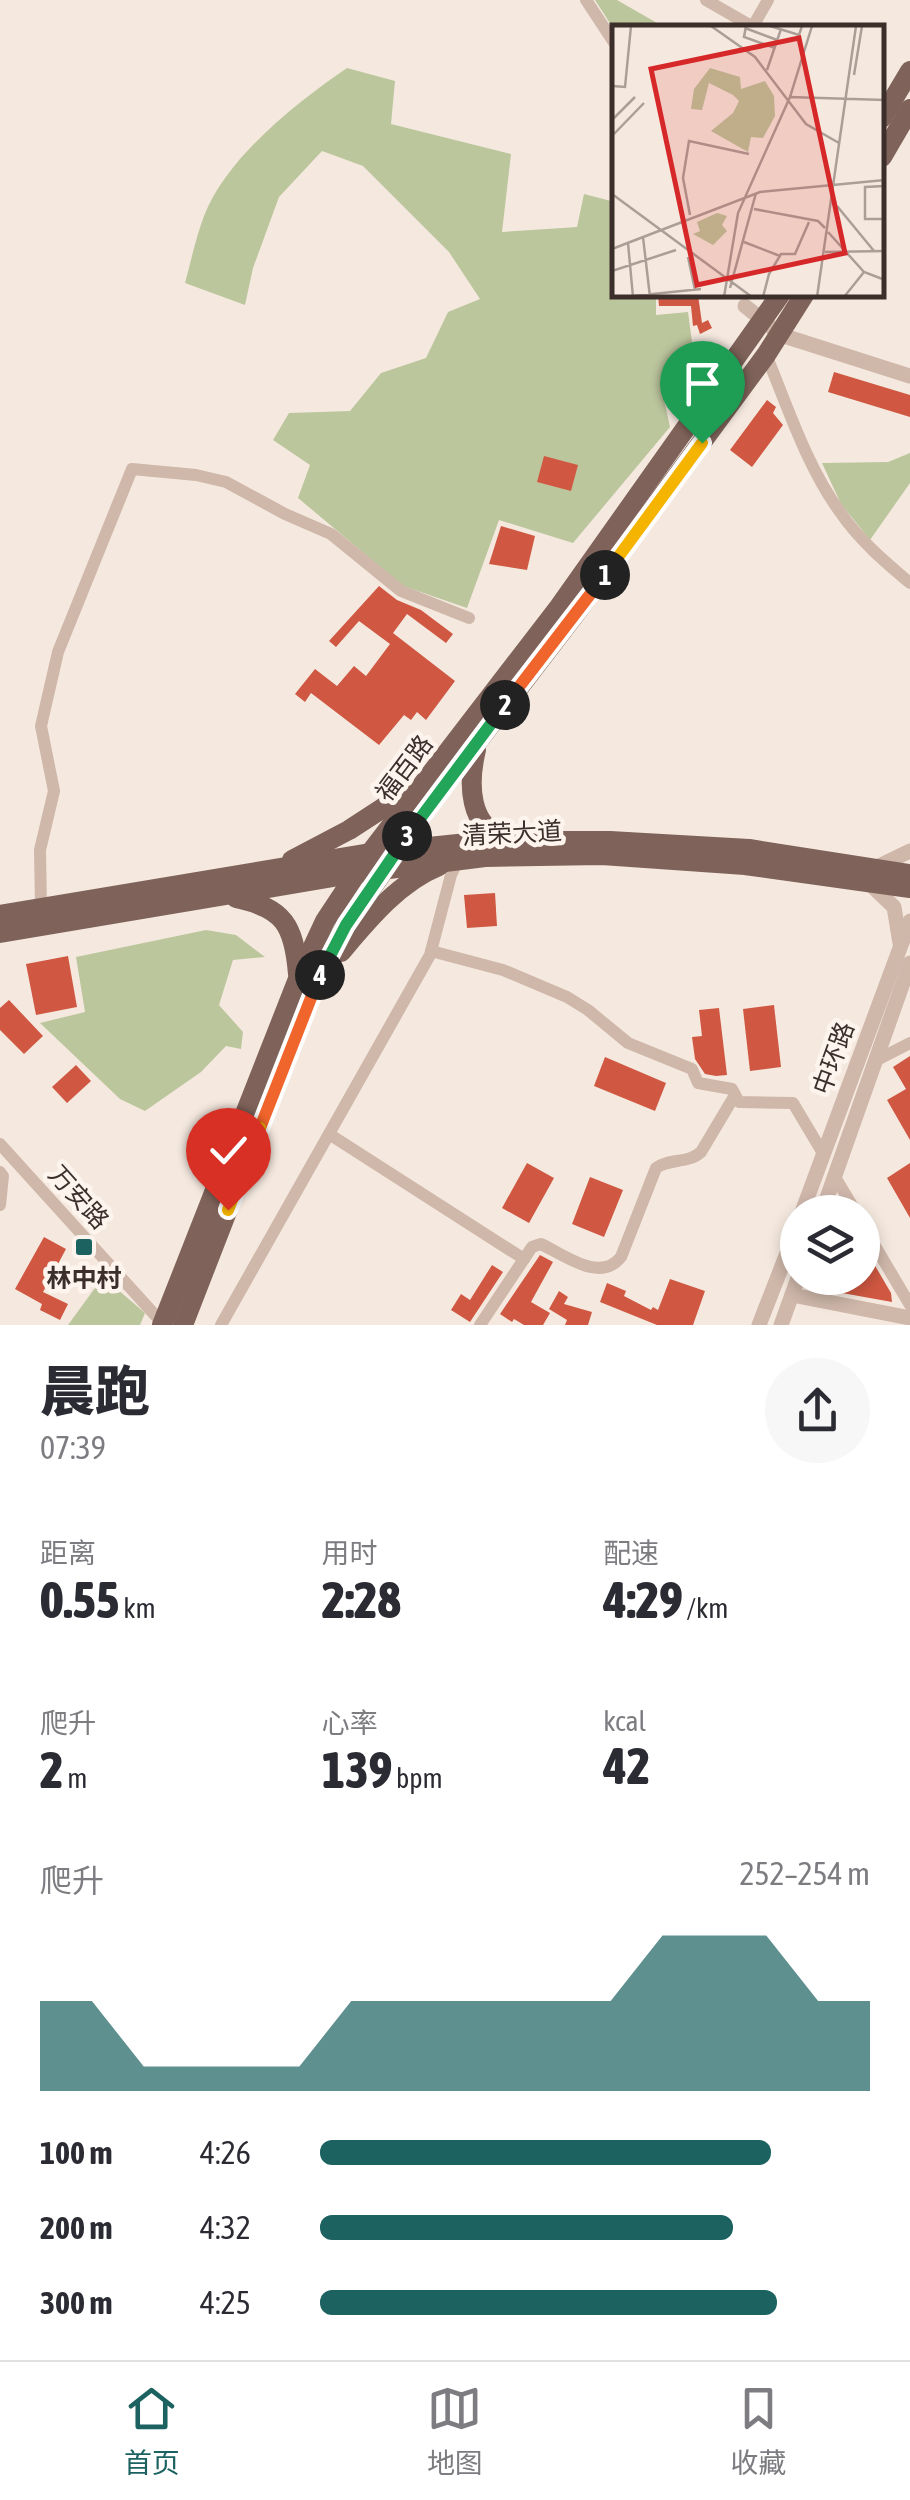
<!DOCTYPE html>
<html lang="zh">
<meta charset="utf-8">
<style>
body{margin:0;font-family:"Asap Condensed","Noto Sans SC",sans-serif;background:#f7f7f7;color:#2b2b33;height:100vh;display:flex;flex-direction:column;font-size:38px;white-space:nowrap}
*{box-sizing:border-box;margin:0}
p{font-size:32px;color:#7c7c81}
.icon{flex:none;width:55px;height:55px;fill:none;stroke:currentColor;stroke-width:2;stroke-linecap:round;stroke-linejoin:round}
.map{position:relative;height:1325px;overflow:hidden}
.drawer{display:flex;flex-direction:column;background:#fff;flex:1}
.drawer>*{flex:none}
.fabs{position:absolute;left:780px;top:1195px;display:grid;gap:20px}
.fabs a{display:grid;place-items:center;width:100px;height:100px;border-radius:50%;background:#fff;box-shadow:0 5px 15px #0003;font-size:50px}
.pin{position:absolute;display:grid;place-items:center;width:85px;height:85px;color:#fff;margin:-102px -42px;border-radius:50% 50% 50% 0;rotate:-45deg;box-shadow:0 0 10px #0007}
.pin .icon{rotate:45deg}
.km{position:absolute;width:50px;height:50px;margin:-25px;border-radius:50%;background:#222;color:#fff;font-size:28px;line-height:50px;text-align:center}
.round{display:grid;place-items:center;flex:none;width:105px;height:105px;border-radius:52px;background:#f7f7f7}
.head{display:flex;align-items:center;justify-content:space-between;height:170px;padding:0 40px}
h1{font-size:55px;font-weight:800;line-height:75px}
.figures{display:grid;grid-template-columns:repeat(3,1fr);gap:15px;height:170px;padding:10px 40px}
.figures div{display:grid;align-content:center}
.figures b{font-size:50px;font-weight:800}
.figures small{font-size:28px;font-weight:400}
.figures p{font-size:28px}
.chart{height:280px;padding:20px 40px}
.chart p{display:flex;justify-content:space-between}
.chart svg{width:100%;height:180px;margin-top:10px;fill:#1b6260;opacity:.7}
ul{padding:0 40px;list-style:none;font-size:32px}
li{display:grid;grid-template-columns:160px 120px 1fr;align-items:center;height:75px}
li i{height:25px;border-radius:12px;background:#1b6260}
.tabs{display:flex;justify-content:space-around;align-items:center;height:140px;border-top:2px solid #e1e1e2;background:#fff;font-size:28px;color:#7c7c81}
.tabs a{display:grid;justify-items:center;gap:5px}
.tabs .on{color:#1b6260}
.map>svg:first-child{display:block}
</style>
<div class="map">
<svg width="910" height="1325" viewBox="0 0 910 1325">
<rect width="100%" height="100%" fill="#f5e9df"/>
<!-- green -->
<g fill="#bcc69d">
<polygon points="595,0 617,0 664,27 615,28 615,31"/>
<path d="M347 68 395 81 391 124 511 154 502 232 577 227 584 194 615 202V295H656V315L688 312 693 349 662 390 670 427 573 543 499 520 467 608 403 586 298 498 310 465 273 440 289 413 350 411 381 373 426 358 448 312 480 299 449 252 363 166 322 151 279 197 253 268 245 305 185 283C191 261 196 237 204 216 227 157 296 103 347 68Z"/>
<polygon points="910,453 910,483 870,540 841,504 822,463 888,462"/>
<polygon points="206,930 236,935 265,957 233,960 219,1005 243,1032 241,1049 226,1046 201,1072 145,1111 120,1099 40,1023 85,1012 76,957"/>
<polygon points="103,1277 145,1313 140,1325 68,1325"/>
</g>
<!-- building -->
<g fill="#d05842">
<polygon points="658,295 698,295 702,323 708,320 712,328 700,334 697,325 693,326 691,306 659,306"/>
<polygon points="834,372 910,395 910,417 828,392"/>
<polygon points="767,400 776,407 773,413 783,425 752,467 730,450"/>
<polygon points="544,456 578,465 571,491 537,482"/>
<polygon points="501,526 535,536 527,570 489,564"/>
<polygon points="379,586 397,600 421,610 453,634 446,643 407,614 393,633 455,681 426,720 417,712 411,720 404,715 379,745 311,693 305,702 295,694 315,669 337,686 354,666 366,676 390,644 359,621 336,647 329,641"/>
<polygon points="495,893 497,926 467,928 464,895"/>
<polygon points="68,956 77,1007 36,1015 26,964"/>
<polygon points="9,1000 43,1036 24,1054 0,1030 0,1008"/>
<polygon points="774,1005 781,1067 750,1071 743,1009"/>
<polygon points="719,1008 727,1075 716,1076 705,1074 695,1059 692,1037 702,1036 699,1010"/>
<polygon points="910,1056 910,1140 887,1100 906,1089 893,1067"/>
<polygon points="605,1057 666,1083 655,1111 594,1086"/>
<polygon points="76,1065 91,1081 67,1103 52,1087"/>
<polygon points="527,1163 554,1178 529,1223 502,1208"/>
<polygon points="910,1163 910,1218 887,1178"/>
<polygon points="590,1177 623,1190 604,1237 572,1224"/>
<polygon points="44,1237 66,1249 43,1292 68,1304 60,1320 40,1310 42,1304 15,1289"/>
<polygon points="540,1255 553,1262 531,1302 550,1313 543,1325 524,1325 514,1319 512,1322 500,1314"/>
<polygon points="862,1257 870,1257 891,1293 892,1302 831,1291 834,1278 862,1278"/>
<polygon points="492,1265 503,1272 470,1322 451,1310 461,1294 470,1300"/>
<polygon points="670,1279 705,1291 693,1325 657,1325 600,1302 607,1283 626,1291 624,1296 651,1310 653,1307 658,1310"/>
<polygon points="559,1291 568,1297 564,1304 592,1312 588,1325 565,1325 567,1320 549,1309"/>
</g>
<g fill="none" stroke-linecap="round" stroke-linejoin="round">
<!-- minor -->
<g stroke="#cfb7aa" stroke-width="12">
<polyline points="586,0 615,44"/>
<polyline points="706,0 753,27"/>
<polyline points="752,28 768,0"/>
<path d="M765 352C787 405 806 465 840 512 859 540 885 562 910 583"/>
<polyline points="41,908 40,850 54,791 41,726 58,652 132,469 196,475 226,482 285,514 331,534 401,591 469,618"/>
<polyline points="431,951 503,970 567,997 588,1010 628,1043 692,1069 698,1083 732,1089 739,1102 793,1103 824,1155"/>
<polyline points="877,1060 910,1043"/>
<polyline points="329,1134 524,1259"/>
<polyline points="0,1144 164,1325"/>
<polyline points="0,1172 3,1176 0,1205"/>
<polyline points="835,1177 856,1212"/>
<polyline points="862,1224 910,1305"/>
<polyline points="221,1325 430,955 451,875 458,860"/>
<path d="M480 1325 532 1247 541 1244C566 1256 600 1283 621 1257L656 1168C669 1158 688 1164 701 1152L735 1095"/>
</g>
<!-- tertiary -->
<g stroke="#cfb7aa" stroke-width="15">
<polyline points="745,306 781,335 910,376"/>
<polyline points="873,869 910,851"/>
<polyline points="869,883 894,907 900,943"/>
<polyline points="802,1212 910,921"/>
<polyline points="822,1212 910,963"/>
<polyline points="792,1295 910,1318"/>
<polyline points="759,1325 798,1225"/>
<polyline points="781,1325 798,1278"/>
</g>
<!-- primary -->
<g stroke="#7f635a" stroke-width="20">
<polyline points="882,118 910,71"/>
<polyline points="882,157 910,109"/>
<path d="M476 750C468 783 468 827 506 839"/>
<polyline points="292,860 349,830 409,791"/>
<path d="M236 898C284 908 294 925 298 974"/>
<polyline points="0,915 370,853 487,841 610,841 749,849 908,874"/>
<polyline points="0,933 357,873 485,857 602,855 745,865 910,888"/>
<path d="M341 952C368 920 399 882 439 866"/>
<polyline points="162,1325 298,979 325,921 370,853 559,607 780,295"/>
<polyline points="183,1325 317,980 346,925 430,804 573,617 766,355 804,295"/>
</g>
</g>
<g fill="none" stroke-linecap="round" stroke-linejoin="round">
<!-- split-1 casing -->
<g stroke="#fff" stroke-width="20">
<polyline id="split-1" points="605,575 702,443"/>
</g>
<!-- split-2 casing -->
<g stroke="#fff" stroke-width="20">
<polyline id="split-2" points="505,705 605,575"/>
</g>
<!-- split-3 casing -->
<g stroke="#fff" stroke-width="20">
<polyline id="split-3" points="407,836 505,705"/>
</g>
<!-- split-4 casing -->
<g stroke="#fff" stroke-width="20">
<polyline id="split-4" points="320,975 346,925 407,836"/>
</g>
<!-- split-5 casing -->
<g stroke="#fff" stroke-width="20">
<polyline id="split-5" points="260,1128 320,975"/>
</g>
<!-- split-6 casing -->
<g stroke="#fff" stroke-width="20">
<polyline id="split-6" points="228,1210 260,1128"/>
</g>
<!-- split-1 -->
<use href="#split-1" stroke="#f5b400" stroke-width="12"/>
<!-- split-2 -->
<use href="#split-2" stroke="#f0652b" stroke-width="12"/>
<!-- split-3 -->
<use href="#split-3" stroke="#22a559" stroke-width="12"/>
<!-- split-4 -->
<use href="#split-4" stroke="#22a559" stroke-width="12"/>
<!-- split-5 -->
<use href="#split-5" stroke="#f0652b" stroke-width="12"/>
<!-- split-6 -->
<use href="#split-6" stroke="#f5b400" stroke-width="12"/>
</g>
<!-- markers -->
<rect fill="#1b6260" stroke="#fcf4ed" stroke-width="4" x="74" y="1237" width="20" height="20" rx="5"/>
<g text-anchor="middle" dominant-baseline="central" stroke-width="9" stroke-linejoin="round" paint-order="stroke">
<!-- street labels -->
<g font-size="25" fill="#3c2e2a" stroke="#fcf4ed">
<text transform="translate(404 768) rotate(-53)">福百路</text>
<text transform="translate(512 833) rotate(-3)">清荣大道</text>
<text transform="translate(833 1058) rotate(-70)">中环路</text>
<text transform="translate(79 1197) rotate(48)">万安路</text>
</g>
<!-- poi labels -->
<g font-size="25" font-weight="bold" fill="#3c2e2a" stroke="#fcf4ed">
<text x="84" y="1278">林中村</text>
</g>
</g>
<!-- overview -->
<g transform="translate(612 25)">
<rect width="272" height="272" fill="#f5e9df"/>
<path d="M98 43 128 52 129 64 153 56 162 71 163 91 151 113 139 112 136 127 99 106 121 88 127 76 121 70 97 58 90 85 79 84 82 64ZM105 188 115 191 110 200 115 206 101 220 81 209 88 206 85 197Z" fill="#bcc69d"/>
<path fill="none" stroke="#ab9e97" stroke-width="2.5" d="M99 1 143 32 194 99 227 118M134 1 132 12 163 23M158 1 187 10 190 1M133 3 165 15M155 45 169 4M242 50 250 1M0 61 13 62 19 1M177 72 273 75M0 95 23 72M0 111 32 78M273 161 253 162V194H273M0 169 140 272M225 181 262 226M142 184 206 196 213 203M78 190 71 153 77 116 137 129M216 207 252 247 273 255M31 212 38 272M132 217 168 231M16 218 21 272M0 224 148 167 273 155M213 227 273 226M76 232 83 265M0 246 64 225M118 263 144 168M21 271 89 264M112 272 126 188 178 72 200 1M151 272 157 249 169 229H183L197 197M205 272 244 1M232 272 252 247"/>
<path fill="#d62828" fill-opacity="0.15" stroke="#d62828" stroke-width="5" d="M187 13 233 228 85 260 39 44Z"/>
<rect width="272" height="272" fill="none" stroke="#3c2e2a" stroke-width="5"/>
</g>
</svg>
<div class="fabs">
<a><svg class="icon" aria-label="layers" viewBox="0 0 24 24"><path d="M12 4l9 5-9 5-9-5zM3 14l9 5 9-5"/></svg></a>
</div>
<div class="pin" style="left:702px;top:443px;background:#1e9e55"><svg class="icon" aria-label="arrive" viewBox="0 0 24 24"><path d="M6 21V4h12l-3 4 3 4H6"/></svg></div>
<div class="pin" style="left:228px;top:1210px;background:#d93025"><svg class="icon" aria-label="check" viewBox="0 0 24 24"><path d="M5 12l5 5 9-10"/></svg></div>
<b class="km" style="left:605px;top:575px">1</b>
<b class="km" style="left:505px;top:705px">2</b>
<b class="km" style="left:407px;top:836px">3</b>
<b class="km" style="left:320px;top:975px">4</b>
</div>
<section class="drawer">
<div class="head"><div><h1>晨跑</h1><p>07:39</p></div><a class="round"><svg class="icon" aria-label="share" viewBox="0 0 24 24"><path d="M12 15V3M7 8l5-5 5 5M5 13v7h14v-7"/></svg></a></div>
<div class="figures">
<div><p>距离</p><b>0.55<small> km</small></b></div>
<div><p>用时</p><b>2:28</b></div>
<div><p>配速</p><b>4:29<small> /km</small></b></div>
</div>
<div class="figures">
<div><p>爬升</p><b>2<small> m</small></b></div>
<div><p>心率</p><b>139<small> bpm</small></b></div>
<div><p>kcal</p><b>42</b></div>
</div>
<div class="chart"><p><span>爬升</span>252–254 m</p>
<svg viewBox="0 0 160 44" preserveAspectRatio="none"><path d="M0 44V22L10 22L20 38L30 38L40 38L50 38L60 22L70 22L80 22L90 22L100 22L110 22L120 6L130 6L140 6L150 22L160 22V44z"/></svg>
</div>
<ul>
<li><b>100 m</b>4:26<i style="width:82%"></i></li>
<li><b>200 m</b>4:32<i style="width:75%"></i></li>
<li><b>300 m</b>4:25<i style="width:83%"></i></li>
</ul>
</section>
<nav class="tabs">
<a class="on"><svg class="icon" aria-label="home" viewBox="0 0 24 24"><path d="M3 11l9-7 9 7M6 9v11h12V9"/></svg>首页</a>
<a><svg class="icon" aria-label="map" viewBox="0 0 24 24"><path d="M3 6l6-2 6 2 6-2v14l-6 2-6-2-6 2zM9 4v14M15 6v14"/></svg>地图</a>
<a><svg class="icon" aria-label="saved" viewBox="0 0 24 24"><path d="M7 4h10v16l-5-4-5 4z"/></svg>收藏</a>
</nav>
